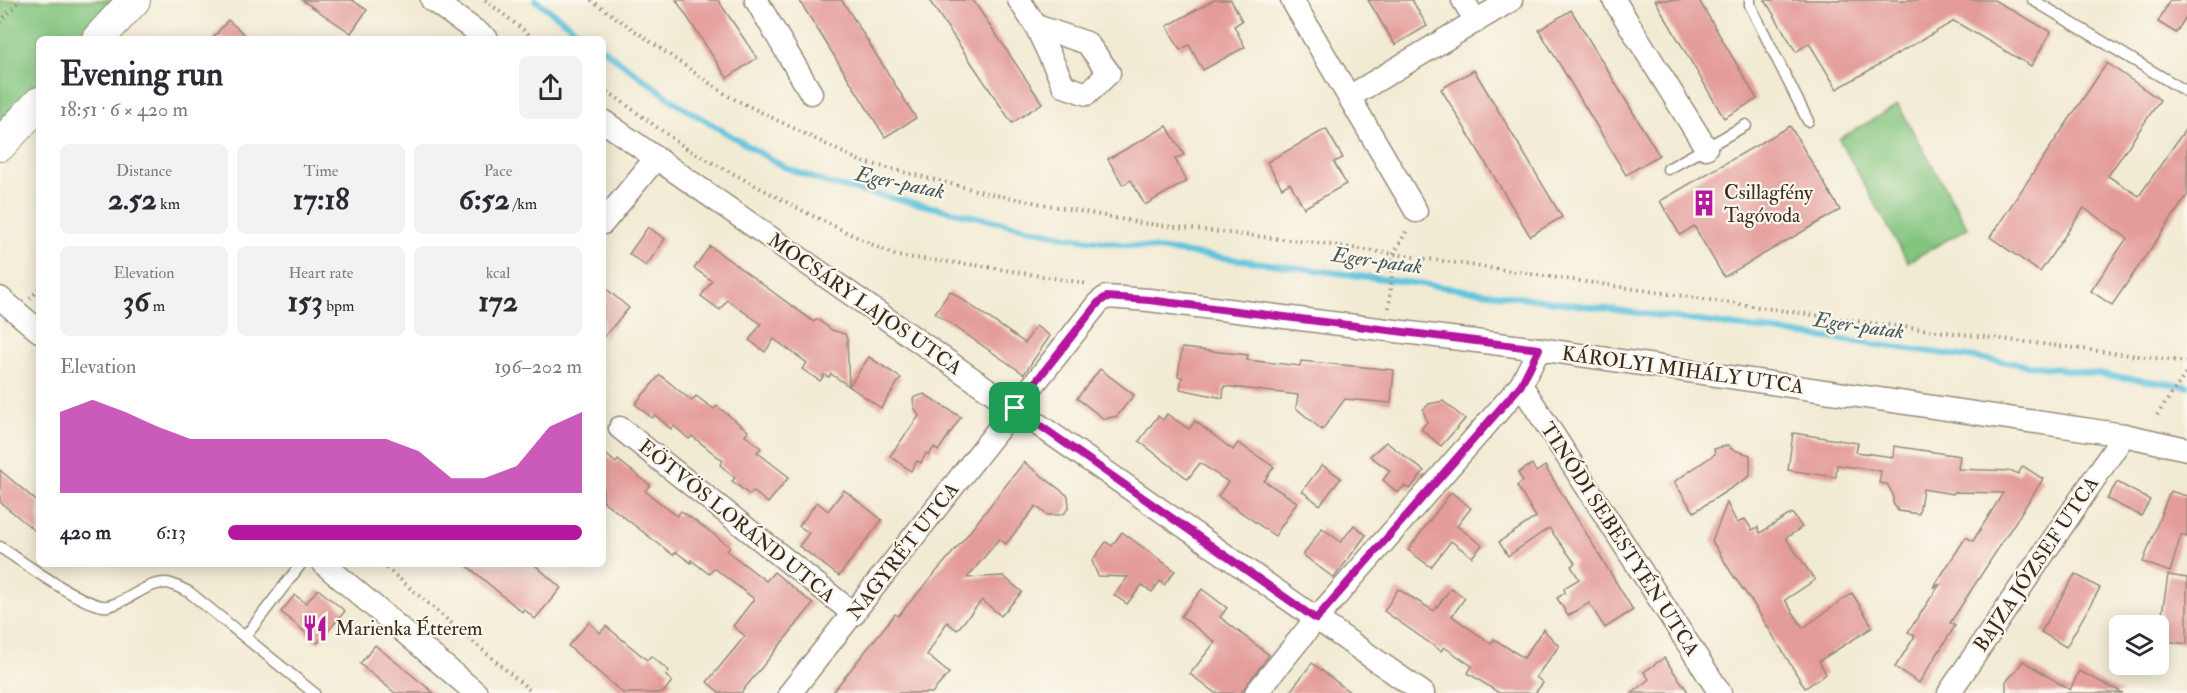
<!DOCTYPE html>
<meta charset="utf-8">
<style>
body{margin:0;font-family:"IM FELL Double Pica",serif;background:#f2f2f3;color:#2b2b33;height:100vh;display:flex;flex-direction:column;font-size:22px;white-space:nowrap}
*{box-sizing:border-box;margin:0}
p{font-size:20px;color:#7c7c81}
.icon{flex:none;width:33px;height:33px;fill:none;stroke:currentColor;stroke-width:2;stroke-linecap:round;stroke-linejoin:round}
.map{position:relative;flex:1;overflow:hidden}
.details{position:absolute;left:36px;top:36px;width:570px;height:531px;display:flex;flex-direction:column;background:#fff;border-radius:9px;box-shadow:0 3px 15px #0003}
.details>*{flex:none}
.controls{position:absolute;left:2109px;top:615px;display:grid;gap:12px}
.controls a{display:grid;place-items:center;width:60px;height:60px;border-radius:9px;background:#fff;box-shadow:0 3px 15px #0003;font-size:30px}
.pin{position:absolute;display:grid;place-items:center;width:51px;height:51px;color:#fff;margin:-26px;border-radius:12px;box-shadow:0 3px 9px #0006}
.round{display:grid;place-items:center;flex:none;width:63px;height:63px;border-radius:9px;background:#f2f2f3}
.head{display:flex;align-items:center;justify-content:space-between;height:102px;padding:0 24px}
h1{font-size:33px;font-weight:800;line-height:45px}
.stats{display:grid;grid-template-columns:repeat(3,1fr);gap:9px;height:102px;padding:6px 24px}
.stats div{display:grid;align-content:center;border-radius:9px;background:#f2f2f3;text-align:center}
.stats b{font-size:30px;font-weight:800}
.stats small{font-size:16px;font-weight:400}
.stats p{font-size:16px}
.chart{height:168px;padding:12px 24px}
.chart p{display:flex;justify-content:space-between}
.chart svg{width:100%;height:108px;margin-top:6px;fill:#b5179e;opacity:.7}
ul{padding:0 24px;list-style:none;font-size:20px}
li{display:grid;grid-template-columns:96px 72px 1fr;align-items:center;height:45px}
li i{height:15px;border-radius:8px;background:#b5179e}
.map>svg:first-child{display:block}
</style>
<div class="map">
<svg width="2187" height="693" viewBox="0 0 2187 693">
<rect width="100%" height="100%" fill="#fbf7ec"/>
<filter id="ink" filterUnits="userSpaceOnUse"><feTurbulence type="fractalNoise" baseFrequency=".0167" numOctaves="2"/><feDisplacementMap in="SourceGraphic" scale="12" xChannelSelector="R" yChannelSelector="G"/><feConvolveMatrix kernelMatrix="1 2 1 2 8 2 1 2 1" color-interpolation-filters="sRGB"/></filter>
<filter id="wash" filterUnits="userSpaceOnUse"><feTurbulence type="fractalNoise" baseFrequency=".008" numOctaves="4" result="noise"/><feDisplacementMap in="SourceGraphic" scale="24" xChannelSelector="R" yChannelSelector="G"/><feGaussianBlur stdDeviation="1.35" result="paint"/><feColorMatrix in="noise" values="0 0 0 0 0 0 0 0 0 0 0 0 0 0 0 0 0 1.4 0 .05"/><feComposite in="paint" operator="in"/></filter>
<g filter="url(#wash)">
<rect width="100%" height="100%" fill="#f2ebd4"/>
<!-- green -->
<g fill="#82c57e" stroke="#5e784e" stroke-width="1.5">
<polygon points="0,0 113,0 77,39 39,39 39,80 0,122"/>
<polygon points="1898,105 1968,228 1908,262 1839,139"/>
</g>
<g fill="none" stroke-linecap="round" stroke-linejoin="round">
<!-- stream -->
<g stroke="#5fc3dd" stroke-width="6">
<polyline points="535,0 589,39"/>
<polyline points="603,49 679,105 784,167 829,184 1067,237 2187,386"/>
</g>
</g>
<g id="blocks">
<!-- building -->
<g fill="#e49c9a">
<polygon points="302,0 352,0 367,10 351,33"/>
<polygon points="676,0 718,0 757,58 727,78"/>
<polygon points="799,0 842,0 916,118 885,137"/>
<polygon points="929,0 973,0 1042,103 1012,123"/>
<polygon points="1214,0 1231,0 1242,21 1234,26 1245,47 1203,70 1189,45 1180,50 1167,26"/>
<polygon points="1368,0 1412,0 1427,26 1395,45"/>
<polygon points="1655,0 1699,0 1757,99 1724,118"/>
<polygon points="1765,0 1994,0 2051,32 2031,66 1954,21 1837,89 1809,43 1796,52"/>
<polygon points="2170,0 2187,0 2187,15 2176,33 2158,22"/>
<polygon points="1571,10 1659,155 1626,175 1539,30"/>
<polygon points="228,20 250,39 212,39"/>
<polygon points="2107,63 2160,100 2108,176 2139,196 2187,127 2187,196 2112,305 2091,291 2127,238 2084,208 2040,272 1990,237"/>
<polygon points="1474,70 1562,217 1530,236 1441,89"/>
<polygon points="1167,126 1184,155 1175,159 1187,181 1145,205 1131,180 1123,185 1108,159"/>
<polygon points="1790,126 1840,210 1724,277 1694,226 1680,235 1660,201"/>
<polygon points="1326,129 1343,158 1334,162 1346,184 1304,208 1290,183 1282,188 1267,162"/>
<polygon points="648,227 665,239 646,266 629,254"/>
<polygon points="710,246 814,322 817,319 832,330 845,334 847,339 849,386 831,374 829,377 824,375 820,381 802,369 807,363 774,339 765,352 749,340 761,324 727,300 720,310 701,296 712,281 694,268"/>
<polygon points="603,286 629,308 603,338"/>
<polygon points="950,291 1025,343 1036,326 1050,336 1024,374 935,313"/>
<polygon points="1182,348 1248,355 1247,360 1300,366 1301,361 1394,370 1391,403 1345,399 1322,430 1296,408 1298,395 1224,386 1223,398 1180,389 1182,377 1178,376"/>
<polygon points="869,357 901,378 881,408 849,386"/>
<polygon points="1100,369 1134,395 1117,416 1104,419 1077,398"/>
<polygon points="660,375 692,401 696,396 714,409 717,406 748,431 745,435 761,448 757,452 789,477 768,503 753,491 750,495 732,481 735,478 720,465 723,461 692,436 689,439 674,426 671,429 655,415 652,418 635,404"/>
<polygon points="924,394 961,417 938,451 934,447 929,455 926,453 921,463 917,461 911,471 890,456 919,416 914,407 913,398"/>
<polygon points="1443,401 1465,419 1441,446 1421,429 1427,422 1423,410 1429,404"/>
<polygon points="1167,414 1189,429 1195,421 1233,450 1238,443 1274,467 1264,481 1297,502 1275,536 1218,496 1228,482 1200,463 1188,479 1139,441 1158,416 1163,420"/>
<polygon points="1793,433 1858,443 1856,452 1893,457 1894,446 1960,456 1958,469 2012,471 2018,474 2023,466 2043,479 1950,623 1955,626 1919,683 1895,667 1915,636 1908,632 1940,584 1933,588 1966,537 1973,541 2003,493 1954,492 1953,494 1923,489 1919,514 1898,511 1893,503 1893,495 1887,484 1879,483 1881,471 1837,465 1836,477 1788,470"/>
<polygon points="1386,442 1424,471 1410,489 1404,486 1398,493 1383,480 1390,471 1370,456"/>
<polygon points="1729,445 1731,449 1750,455 1750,476 1694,512 1674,482 1715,454 1714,449"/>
<polygon points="603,452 616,463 618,460 650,485 645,491 677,516 681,511 712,533 730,547 727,551 766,581 774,572 813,604 741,693 720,693 707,682 745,636 733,626 754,599 714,568 709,574 691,560 691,563 676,552 673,555 603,501"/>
<polygon points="1024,462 1068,496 1069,506 1065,513 1059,515 1047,515 1036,506 1006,544 999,539 967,578 1003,576 1022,592 1001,616 982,600 957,630 947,622 927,655 949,673 932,693 832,693 895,614 898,616 961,543"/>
<polygon points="1532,464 1536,472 1545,466 1633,610 1605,628 1589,603 1568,616 1557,598 1565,593 1564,588 1579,579 1571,566 1575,563 1549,528 1508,556 1499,542 1536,517 1517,486 1523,481 1518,473"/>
<polygon points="1322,465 1341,478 1320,505 1302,491"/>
<polygon points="0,470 39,503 39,534 0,502"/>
<polygon points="2117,482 2150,500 2141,516 2107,499"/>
<polygon points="844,490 882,520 839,576 799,546 809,533 799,526 817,502 828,511"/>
<polygon points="2170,491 2187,496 2187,537 2181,535 2170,572 2143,562"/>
<polygon points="1451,492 1471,508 1457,526 1482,545 1472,557 1451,541 1431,567 1408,550"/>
<polygon points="1727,503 1737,523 1745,519 1752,530 1758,527 1760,533 1792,513 1802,527 1786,538 1815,580 1785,600 1803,628 1852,593 1873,627 1819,661 1826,674 1805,688 1753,603 1732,574 1712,541"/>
<polygon points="1354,525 1366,535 1334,578 1303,555 1322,528 1341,542"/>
<polygon points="1122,532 1175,571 1164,585 1160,581 1152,592 1142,585 1127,604 1114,595 1128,577 1098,576 1092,561 1106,542 1112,546"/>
<polygon points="465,564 534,564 561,588 535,619 524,609 522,612"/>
<polygon points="2075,574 2100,588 2066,647 2041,632"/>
<polygon points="2168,575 2187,578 2187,644 2158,640"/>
<polygon points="1451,588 1465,598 1452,616 1491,644 1494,639 1524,658 1543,629 1559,646 1536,677 1543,683 1535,693 1499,693 1468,673 1472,666 1444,647 1441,651 1384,611 1398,589 1434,611"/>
<polygon points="318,589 345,611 318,643 281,612 295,595 306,603"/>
<polygon points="1202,589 1227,608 1220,617 1269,655 1241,693 1215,693 1190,674 1215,642 1181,616"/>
<polygon points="589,622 600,633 606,626 647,660 651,656 669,671 666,676 672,681 663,693 623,693 568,646"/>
<polygon points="375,645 434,693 395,693 360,664"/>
<polygon points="1664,658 1689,693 1632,693 1649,679 1644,672"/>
<polygon points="2023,661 2070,690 2079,671 2123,693 2006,693 2006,681 2015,672"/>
<polygon points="1312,663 1351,693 1289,693"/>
</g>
</g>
</g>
<g filter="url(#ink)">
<use href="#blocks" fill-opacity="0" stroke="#968a79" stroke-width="1.5"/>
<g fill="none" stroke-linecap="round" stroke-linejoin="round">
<!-- lane casing -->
<g stroke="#968a79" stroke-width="13">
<g id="lane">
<polyline points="1750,0 1750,5 1808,121"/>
<polyline points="2033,0 2187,92"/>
<polyline points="1668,169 1746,125"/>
<path d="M0 547C20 560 87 610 108 606 130 602 144 582 167 583 174 584 182 589 189 592L314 693"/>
<polyline points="245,637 301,564"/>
</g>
</g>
<!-- street casing -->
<g stroke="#968a79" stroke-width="25">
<g id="street">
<polyline points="432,0 487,39"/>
<polyline points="756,0 811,93"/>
<polyline points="1019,0 1036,26 1064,86 1087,94 1109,73 1087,43 1036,26"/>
<polyline points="1292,0 1416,211"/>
<polyline points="1463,0 1476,21"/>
<polyline points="1614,0 1706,148"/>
<polyline points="1349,97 1511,0"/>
<polyline points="603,121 1423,693"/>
<polyline points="603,223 656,158"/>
<polyline points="0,298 39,331"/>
<polyline points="1521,385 1720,693"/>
<polyline points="620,428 854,614"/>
<polyline points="324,564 476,693"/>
<polyline points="790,693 1098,303 1106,297 1149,300 1539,349 2124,435 2187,449"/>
<polyline points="1256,693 1316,619 1521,385 1539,349"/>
<polyline points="1949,693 2124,435"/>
</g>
</g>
<!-- secondary casing -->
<g stroke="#968a79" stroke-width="34">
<g id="secondary">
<polyline points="98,39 134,0"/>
<polyline points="0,145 39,103"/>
</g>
</g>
<!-- path -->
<g stroke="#968a79" stroke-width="4" stroke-dasharray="1.5 4.5" stroke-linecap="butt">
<polyline points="485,0 535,39"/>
<polyline points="591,0 728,96 860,161 991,194 1141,223 1325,244 1848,320 2187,362"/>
<polyline points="0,22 20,0"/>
<polyline points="603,88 687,149 807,213 896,256 975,265 1089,284"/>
<polyline points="30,299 39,289"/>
<polyline points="1389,308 1394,254 1408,228"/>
<polyline points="2157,415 2187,372"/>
<polyline points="382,564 533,693"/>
</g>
<!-- lane -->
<use href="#lane" stroke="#fff" stroke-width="10"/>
<!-- street -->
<use href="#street" stroke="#fff" stroke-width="22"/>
<!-- secondary -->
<use href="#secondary" stroke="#fff" stroke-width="32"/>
</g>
</g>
<g fill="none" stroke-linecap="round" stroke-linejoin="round" filter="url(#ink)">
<!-- route casing -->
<g stroke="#fff" stroke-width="12">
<polygon id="route" points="1106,297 1149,300 1539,349 1521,385 1316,619 1015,408 1098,303"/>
</g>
<!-- route -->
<use href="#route" stroke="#b5179e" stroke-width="8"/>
</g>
<!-- icons -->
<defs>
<g id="building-bare" transform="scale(2.07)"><path d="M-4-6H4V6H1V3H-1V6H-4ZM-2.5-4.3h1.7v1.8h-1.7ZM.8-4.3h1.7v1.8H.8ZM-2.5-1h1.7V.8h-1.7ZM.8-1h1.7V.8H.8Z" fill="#b5179e" stroke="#fbf7ec" stroke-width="2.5" paint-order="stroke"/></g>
<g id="restaurant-bare" transform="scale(2.07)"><path d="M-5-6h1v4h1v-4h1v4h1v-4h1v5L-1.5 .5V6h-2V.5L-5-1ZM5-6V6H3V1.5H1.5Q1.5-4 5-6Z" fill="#b5179e" stroke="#fbf7ec" stroke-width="2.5" paint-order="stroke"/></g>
</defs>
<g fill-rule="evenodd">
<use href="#building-bare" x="1704" y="203"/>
<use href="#restaurant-bare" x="315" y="628"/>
</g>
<g text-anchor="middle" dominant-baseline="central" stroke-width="4.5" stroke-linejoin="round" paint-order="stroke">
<!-- poi labels -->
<g font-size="20" fill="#3b2a1e" stroke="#fbf7ec" text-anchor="start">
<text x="1724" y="192">Csillagfény<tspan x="1724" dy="23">Tagóvoda</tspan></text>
<text x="335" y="628">Marienka Étterem</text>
</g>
<!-- street labels -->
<g font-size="20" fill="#3b2a1e" stroke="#fbf7ec">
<text transform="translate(865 304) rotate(35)">MOCSÁRY LAJOS UTCA</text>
<text transform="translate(1683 370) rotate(8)">KÁROLYI MIHÁLY UTCA</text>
<text transform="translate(737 521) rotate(39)">EÖTVÖS LORÁND UTCA</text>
<text transform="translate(1620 539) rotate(57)">TINÓDI SEBESTYÉN UTCA</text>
<text transform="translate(903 551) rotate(-52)">NAGYRÉT UTCA</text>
<text transform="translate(2036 564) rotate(-56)">BAJZA JÓZSEF UTCA</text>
</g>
<!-- water labels -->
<g font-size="21" font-style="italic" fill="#465857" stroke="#fbf7ec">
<text transform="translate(900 183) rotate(12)">Eger-patak</text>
<text transform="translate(1377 261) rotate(8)">Eger-patak</text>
<text transform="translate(1859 326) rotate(8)">Eger-patak</text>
</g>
</g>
</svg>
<div class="controls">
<a><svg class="icon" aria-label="layers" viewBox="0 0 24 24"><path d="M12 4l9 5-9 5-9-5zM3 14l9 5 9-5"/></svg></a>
</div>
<div class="pin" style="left:1015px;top:408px;background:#1e9e55"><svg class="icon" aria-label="arrive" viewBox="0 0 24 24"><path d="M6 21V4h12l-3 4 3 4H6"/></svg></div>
<section class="details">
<div class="head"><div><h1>Evening run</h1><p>18:51 · 6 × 420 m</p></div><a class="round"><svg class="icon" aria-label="share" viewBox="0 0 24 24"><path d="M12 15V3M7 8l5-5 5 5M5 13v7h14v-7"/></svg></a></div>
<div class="stats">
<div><p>Distance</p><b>2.52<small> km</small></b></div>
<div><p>Time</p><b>17:18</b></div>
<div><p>Pace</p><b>6:52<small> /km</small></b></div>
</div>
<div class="stats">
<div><p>Elevation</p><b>36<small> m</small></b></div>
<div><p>Heart rate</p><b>153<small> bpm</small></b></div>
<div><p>kcal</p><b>172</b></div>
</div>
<div class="chart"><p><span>Elevation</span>196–202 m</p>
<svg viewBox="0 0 160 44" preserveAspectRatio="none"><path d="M0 44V11L10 6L20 11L30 17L40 22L50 22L60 22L70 22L80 22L90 22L100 22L110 27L120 38L130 38L140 33L150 17L160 11V44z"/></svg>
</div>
<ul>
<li><b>420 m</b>6:13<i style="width:100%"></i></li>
</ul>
</section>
</div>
